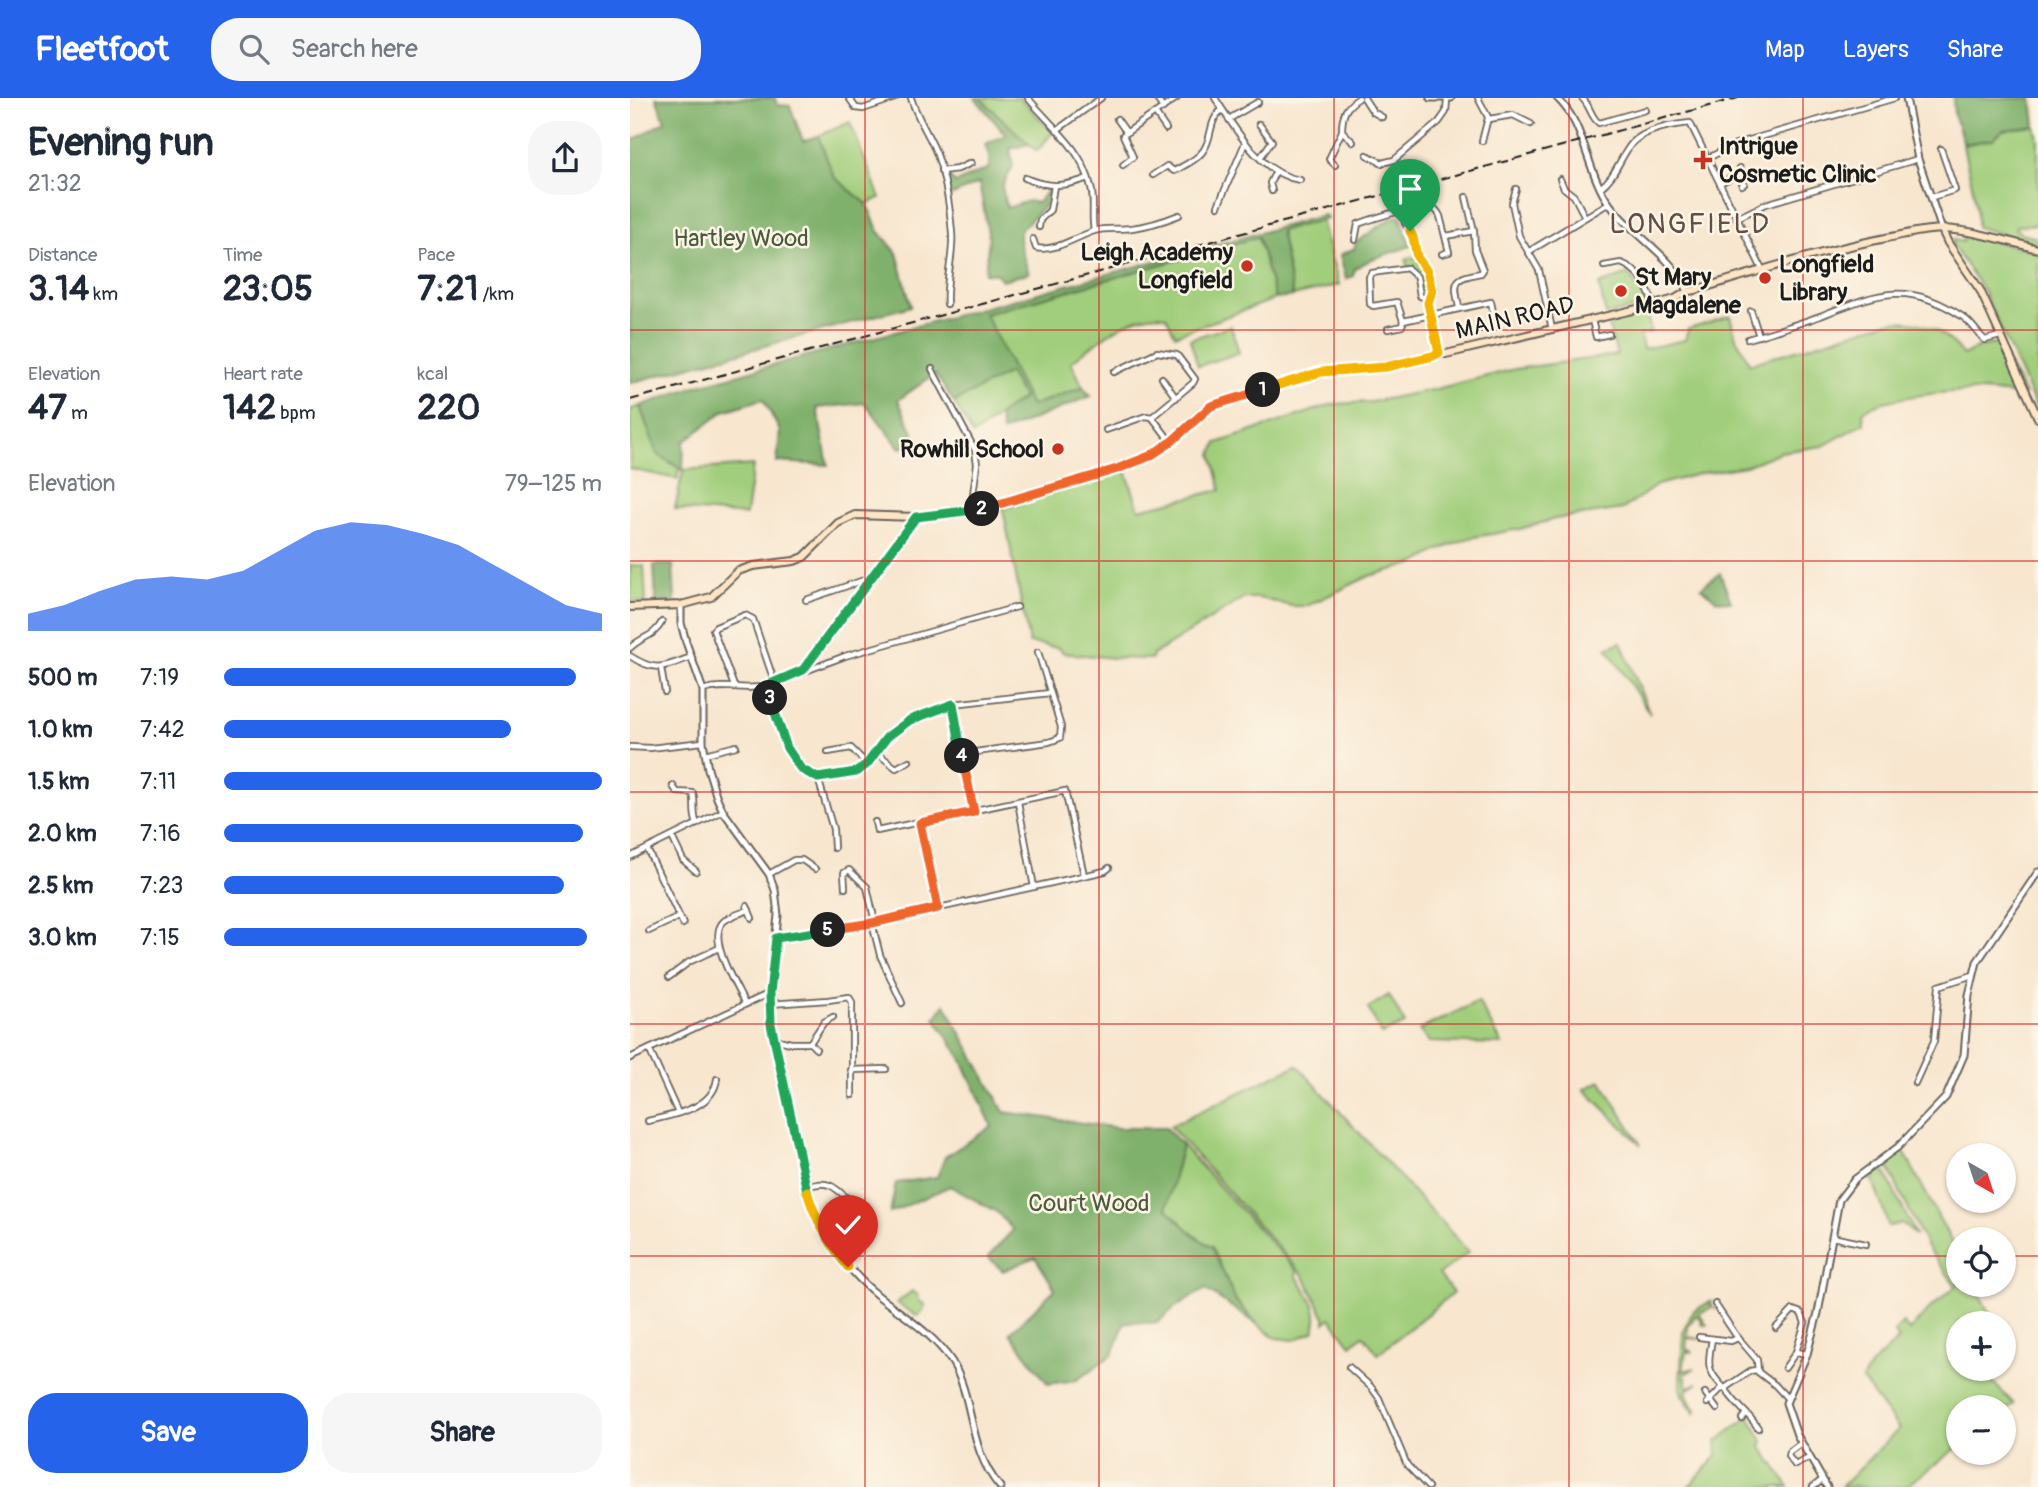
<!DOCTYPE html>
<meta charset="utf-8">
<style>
body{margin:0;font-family:Pangolin,sans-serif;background:#f6f6f7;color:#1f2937;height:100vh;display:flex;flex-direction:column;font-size:26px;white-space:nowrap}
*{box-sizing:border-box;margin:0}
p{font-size:23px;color:#747a83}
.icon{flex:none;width:38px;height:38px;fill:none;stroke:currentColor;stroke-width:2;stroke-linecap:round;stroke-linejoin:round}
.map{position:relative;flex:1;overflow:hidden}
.sheet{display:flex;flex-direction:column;background:#fff;width:630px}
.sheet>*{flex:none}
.needle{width:46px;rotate:141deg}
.tools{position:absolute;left:1316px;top:1045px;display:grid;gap:14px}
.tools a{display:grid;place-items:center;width:70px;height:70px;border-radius:50%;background:#fff;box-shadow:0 2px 5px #0004;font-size:35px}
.pin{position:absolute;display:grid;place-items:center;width:60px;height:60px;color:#fff;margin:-72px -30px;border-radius:50% 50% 50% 0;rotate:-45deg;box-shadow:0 0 7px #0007}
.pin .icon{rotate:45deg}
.km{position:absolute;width:35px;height:35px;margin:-18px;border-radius:50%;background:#222;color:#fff;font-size:19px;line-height:35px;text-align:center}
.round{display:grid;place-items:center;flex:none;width:74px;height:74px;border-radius:28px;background:#f6f6f7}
.head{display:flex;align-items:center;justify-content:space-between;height:119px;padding:0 28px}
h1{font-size:38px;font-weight:700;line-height:52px}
.metrics{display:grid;grid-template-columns:repeat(3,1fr);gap:10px;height:119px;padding:7px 28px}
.metrics div{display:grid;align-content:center}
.metrics b{font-size:35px;font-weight:700}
.metrics small{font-size:19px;font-weight:400}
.metrics p{font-size:19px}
.chart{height:196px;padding:14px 28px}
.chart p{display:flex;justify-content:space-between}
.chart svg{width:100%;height:126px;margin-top:7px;fill:#2563eb;opacity:.7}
.button{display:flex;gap:14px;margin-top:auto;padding:14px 28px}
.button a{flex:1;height:80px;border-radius:28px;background:#2563eb;color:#fff;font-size:28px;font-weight:700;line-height:80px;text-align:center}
.button a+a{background:#f6f6f7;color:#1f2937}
ul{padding:0 28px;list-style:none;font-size:23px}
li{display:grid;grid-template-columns:112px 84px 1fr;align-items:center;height:52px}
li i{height:18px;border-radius:9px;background:#2563eb}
header{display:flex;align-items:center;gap:42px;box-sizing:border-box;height:98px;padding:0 35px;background:#2563eb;color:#fff}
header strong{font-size:33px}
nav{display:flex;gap:38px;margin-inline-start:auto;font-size:24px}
.search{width:490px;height:63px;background:#f6f6f7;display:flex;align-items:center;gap:18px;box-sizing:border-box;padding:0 24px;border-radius:28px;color:#747a83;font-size:26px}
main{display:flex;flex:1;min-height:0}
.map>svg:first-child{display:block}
</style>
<header>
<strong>Fleetfoot</strong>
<div class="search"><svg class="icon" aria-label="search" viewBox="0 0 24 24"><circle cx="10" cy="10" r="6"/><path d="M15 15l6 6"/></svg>Search here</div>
<nav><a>Map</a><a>Layers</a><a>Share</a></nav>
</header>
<main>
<section class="sheet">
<div class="head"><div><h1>Evening run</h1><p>21:32</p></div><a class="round"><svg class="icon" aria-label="share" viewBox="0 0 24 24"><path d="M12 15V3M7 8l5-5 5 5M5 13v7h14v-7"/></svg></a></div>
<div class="metrics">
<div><p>Distance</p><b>3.14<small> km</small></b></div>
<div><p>Time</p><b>23:05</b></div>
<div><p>Pace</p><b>7:21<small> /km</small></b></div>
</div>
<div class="metrics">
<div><p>Elevation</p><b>47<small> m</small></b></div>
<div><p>Heart rate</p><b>142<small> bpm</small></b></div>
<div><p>kcal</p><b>220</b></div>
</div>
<div class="chart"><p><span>Elevation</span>79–125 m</p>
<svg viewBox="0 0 160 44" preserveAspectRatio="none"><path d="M0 44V38L10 35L20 30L30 26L40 25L50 26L60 23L70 16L80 9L90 6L100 7L110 10L120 14L130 21L140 28L150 35L160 38V44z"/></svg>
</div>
<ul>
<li><b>500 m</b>7:19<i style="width:93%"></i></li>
<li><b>1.0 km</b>7:42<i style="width:76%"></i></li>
<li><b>1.5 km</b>7:11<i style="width:100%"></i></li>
<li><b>2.0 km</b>7:16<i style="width:95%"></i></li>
<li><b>2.5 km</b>7:23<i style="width:90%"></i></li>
<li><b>3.0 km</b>7:15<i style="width:96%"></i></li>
</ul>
<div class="button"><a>Save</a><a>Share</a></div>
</section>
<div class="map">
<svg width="1408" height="1389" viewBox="0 0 1408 1389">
<rect width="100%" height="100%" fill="#fcf5e5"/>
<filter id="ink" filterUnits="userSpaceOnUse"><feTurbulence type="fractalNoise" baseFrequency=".0143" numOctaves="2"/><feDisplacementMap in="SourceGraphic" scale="14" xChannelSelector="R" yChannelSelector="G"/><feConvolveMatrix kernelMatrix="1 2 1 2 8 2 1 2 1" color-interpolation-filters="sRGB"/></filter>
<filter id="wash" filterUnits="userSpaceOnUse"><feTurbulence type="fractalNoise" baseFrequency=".00686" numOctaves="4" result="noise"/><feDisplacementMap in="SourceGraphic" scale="28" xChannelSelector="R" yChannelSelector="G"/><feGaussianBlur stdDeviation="1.57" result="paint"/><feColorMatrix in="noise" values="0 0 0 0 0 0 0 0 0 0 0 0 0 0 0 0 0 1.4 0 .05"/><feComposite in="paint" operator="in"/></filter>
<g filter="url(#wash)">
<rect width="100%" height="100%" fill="#f8e6cf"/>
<!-- green -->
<g fill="#a1ce7c" stroke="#5e754c" stroke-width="2">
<polygon points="350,0 390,0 423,34 407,53 382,32"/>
<polygon points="220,24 250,100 237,106 204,79 188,38"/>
<path d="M1405 28 1408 41V126L1386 128 1385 130 1392 136 1408 140V146L1347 129C1348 101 1338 74 1333 47L1362 41 1373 32Z"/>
<polygon points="691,122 709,187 663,198 650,132"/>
<polygon points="1334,137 1408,153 1408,313 1353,192 1322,147 1323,142 1333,144"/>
<path d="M628 139 645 201 545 237 536 218C501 212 467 245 441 264L453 289 401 308 354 216Z"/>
<path d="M786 159 795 173 800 193 797 199H793C787 187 792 176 777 169L776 161Z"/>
<polygon points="995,177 999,177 1020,207 976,217 969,187"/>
<path d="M1016 213 1021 234 1010 237 1013 251 1055 242 1058 231 1100 218 1106 240 1120 266 1257 224C1288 220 1314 231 1333 257L1349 249 1367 245 1395 297C1378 296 1362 293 1345 293 1323 293 1247 299 1233 314L1234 325 1193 348 1150 354 1116 368 1072 375 1027 387 993 411 925 421 890 431 839 440 809 452 786 465 739 478 677 508H662L629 500H614L523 557 522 561 484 560 434 555 429 550 399 545 373 411 425 392 496 373 509 411 591 392 582 356 587 345 703 306 741 304 806 291 885 271 987 257 977 222Z"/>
<polygon points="601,228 609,255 568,268 560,241"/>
<polygon points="379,274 393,300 343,337 324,304"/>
<polygon points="10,308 27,356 49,370 47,381 0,371 0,312"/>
<polygon points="123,367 116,417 45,411 53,372"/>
<polygon points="0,467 14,468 16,505 0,504"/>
<polygon points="991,544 1020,616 977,550"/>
<polygon points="759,897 775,926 752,936 738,910"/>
<polygon points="848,903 872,946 799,944 789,932"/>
<polygon points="667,967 839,1154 809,1176 823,1195 748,1256 733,1237 721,1247 700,1220 695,1225 695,1219 673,1177 540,1028"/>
<polygon points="971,983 1011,1047 954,991"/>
<path d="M552 1047 667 1173 666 1177C678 1197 693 1211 683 1234L664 1242 646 1240 627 1226 606 1203 582 1149 565 1138 536 1110Z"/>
<polygon points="1272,1050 1328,1156 1328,1186 1344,1187 1365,1225 1328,1225 1328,1270 1350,1271 1384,1306 1374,1314 1374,1309 1328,1309 1328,1349 1275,1389 1211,1389 1269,1331 1232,1282 1241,1267 1269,1241 1264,1234 1273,1225 1279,1233 1300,1210 1326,1188 1297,1149 1255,1063"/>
<polygon points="1250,1068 1253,1070 1286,1138 1272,1125 1259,1129 1240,1074"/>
<polygon points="282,1193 288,1197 289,1203 295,1207 292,1215 287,1218 267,1205"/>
<polygon points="1082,1203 1081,1207 1087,1212 1083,1209 1069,1215 1077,1227 1072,1227 1071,1221 1066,1217 1058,1229 1057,1239 1070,1241 1057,1240 1056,1251 1063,1254 1056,1254 1053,1273 1065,1270 1055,1276 1057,1288 1060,1289 1068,1285 1056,1293 1059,1302 1066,1312 1065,1315 1052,1297 1050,1287 1053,1235 1063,1213"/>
<polygon points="1117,1320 1120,1320 1133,1343 1131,1348 1159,1389 1058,1389 1087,1358 1087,1343"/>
</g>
<!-- forest -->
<g fill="#80b16c" stroke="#4e6644" stroke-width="2">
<polygon points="26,0 145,0 147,7 160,8 173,43 188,38 204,79 237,106 248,132 267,155 281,208 0,285 0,44 35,23"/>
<path d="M345 0H350L399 46 380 51 383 68 372 89 377 110 398 103 408 105 417 92 419 102C390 140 379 120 399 175L372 182 367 176 355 175 359 140 349 85 318 99 315 76 326 85 359 70V58L355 46 376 37Z"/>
<polygon points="1323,0 1402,0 1405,28 1373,32 1363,41 1334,46 1324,17"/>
<polygon points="695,117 697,121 650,133 663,198 645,201 628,139 355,216 401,308 453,289 461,298 372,334 369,317 393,300 379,275 324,304 305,276 268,302 288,345 270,350 235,305 187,310 198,367 147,364 150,333 133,301 94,313 54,344 53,372 27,356 10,308 66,288"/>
<polygon points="763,119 770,119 781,148 742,161 725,170 723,178 716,181 710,157 725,150 725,145"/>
<polygon points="24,467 43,467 45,504 26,505"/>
<polygon points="1090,475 1101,504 1086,502 1071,489"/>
<polygon points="315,906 374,1014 488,1030 536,1030 552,1047 536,1110 565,1138 582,1149 606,1203 627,1226 575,1191 545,1209 527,1225 495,1224 483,1256 447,1282 418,1286 380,1235 425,1191 405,1159 373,1173 358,1159 383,1132 367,1114 320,1088 260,1115 266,1085 307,1079 315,1059 362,1028 331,960 305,920"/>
</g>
</g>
<g filter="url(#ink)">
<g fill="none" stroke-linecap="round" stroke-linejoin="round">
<!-- minor casing -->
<g stroke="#69635b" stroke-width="8">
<g id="minor">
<polyline points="219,0 226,10 233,11 265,0"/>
<path d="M281 0C287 20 298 35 306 54 315 78 320 110 322 135 324 158 315 182 317 206"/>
<path d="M398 0C422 29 452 50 461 89 465 103 461 118 464 133"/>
<polyline points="526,0 533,10"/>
<path d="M585 0C605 30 630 76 670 82"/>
<polyline points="734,0 743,14 752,19"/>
<polyline points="848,0 859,21 883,17 901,26"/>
<path d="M952 0C960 7 961 20 969 25L1015 12"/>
<polyline points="525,15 536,31"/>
<polyline points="487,21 497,35"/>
<polyline points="599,21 628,4"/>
<polyline points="629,26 642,43 630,60"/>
<polyline points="427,32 471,0"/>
<polyline points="852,43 858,20"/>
<path d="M723 44 712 33C712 17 715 9 729 0"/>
<polyline points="737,57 752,65 764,62 809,24 816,14 817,2"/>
<polyline points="1078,60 1106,46 1265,0"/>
<polyline points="493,67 503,59 493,37 547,0"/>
<polyline points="705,67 699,61 712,33"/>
<polyline points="1110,70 1113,79 1111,80 1114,86 1112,87"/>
<polyline points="311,73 328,71 341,65"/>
<path d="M523 77 537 68 544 73C553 68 567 62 573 53 583 40 578 22 592 12"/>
<path d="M395 80C418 90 435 89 458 80"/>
<polyline points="930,81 934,90 944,98 955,119"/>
<polyline points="1090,85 1111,75"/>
<path d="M970 90C984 80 989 63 999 49 1010 32 1041 27 1060 25L1132 171"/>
<polyline points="886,91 882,105 889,138 909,172 922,231"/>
<polyline points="642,93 640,85 646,73"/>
<polyline points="1302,99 1325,92 1311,51"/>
<polyline points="588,108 615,45"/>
<polyline points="775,113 775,125 784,140 787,159 797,173 802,192 798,204 809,255"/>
<polyline points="1107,120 1136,106 1288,61"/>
<polyline points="409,129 410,122 420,112 424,88"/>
<polyline points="816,138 844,133"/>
<path d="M403 141 406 150C425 154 446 139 464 133 476 129 489 132 502 130 518 128 534 123 549 117"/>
<path d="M725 142 728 126C742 121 789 105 802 110 807 112 807 113 810 118L819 154 812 156"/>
<polyline points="898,154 979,105"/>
<path d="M974 168 991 165C1010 172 1017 189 1024 207"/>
<polyline points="798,201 790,198 787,179 777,170 742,175 739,179 740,206 743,208 767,204 773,223 861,204 866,228"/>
<path d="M829 209C823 182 824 180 851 175L853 172 845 152 844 133 836 99"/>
<polyline points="1121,213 1129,238"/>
<polyline points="962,222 966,239 979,236"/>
<polyline points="758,231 772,228 773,223"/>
<path d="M1118 241C1142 234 1166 227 1190 218 1246 196 1277 181 1333 219 1342 225 1347 235 1355 242L1370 238"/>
<polyline points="302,271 345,352 347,366 341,412"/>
<polyline points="484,274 527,254 547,257 565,281 563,285 522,319"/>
<polyline points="532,280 546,300"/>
<polyline points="476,332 516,318 522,319 541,344"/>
<polyline points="176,502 240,480"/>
<path d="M0 550C12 538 23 540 32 524"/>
<path d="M0 558C26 575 34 569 61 559"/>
<polyline points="31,570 35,594"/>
<polyline points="173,572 286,419"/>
<polyline points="104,588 83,532 86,529 115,517 123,521 144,583"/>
<polyline points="136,588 157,650 171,671 188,680"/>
<path d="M73 592C94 585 115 593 136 588L215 558 387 509"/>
<polyline points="323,606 344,714"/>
<polyline points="0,649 20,650 73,644"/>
<polyline points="198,654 221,650 237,666"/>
<polyline points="246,654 266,670 279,663"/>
<polyline points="75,656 106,648"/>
<polyline points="331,656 419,644 430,640 431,629 408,554"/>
<polyline points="188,680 226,674 237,666 257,639 280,622 323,606 420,595"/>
<polyline points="188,680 203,731 204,750"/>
<path d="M43 688 47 694 63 695C66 706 62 715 67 726"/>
<polyline points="388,704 404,789"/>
<polyline points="245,724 247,733 435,693 454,777"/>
<polyline points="290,725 308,810"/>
<polyline points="42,739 53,762 66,773"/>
<polyline points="17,751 53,826"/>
<polyline points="0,759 93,713"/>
<polyline points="139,776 164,762 172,762 185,771"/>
<polyline points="215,790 214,775 219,772 237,789 245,824"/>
<polyline points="117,808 122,820"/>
<polyline points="242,825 250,857 272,905"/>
<polyline points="19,833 49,819"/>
<polyline points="146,840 242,825 475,773 479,770"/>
<polyline points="39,879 59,864 89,850"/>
<path d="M115 906C106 888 77 841 93 824 99 818 111 815 119 812"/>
<polyline points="140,906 198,902 219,899 222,904 222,997"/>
<polyline points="144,941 161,945 180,945 186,951"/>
<polyline points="180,945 194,924 203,919"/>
<polyline points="19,951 48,1015"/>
<polyline points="0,960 140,895"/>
<polyline points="221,972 256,971"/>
<polyline points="1285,985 1304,943 1309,888 1343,877"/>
<path d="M18 1023C43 1017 83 1011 87 981"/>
<path d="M177 1089C197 1081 204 1088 219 1102"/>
<polyline points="1202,1139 1236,1146"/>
<polyline points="1085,1206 1105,1236 1127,1262 1128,1274 1145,1287 1157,1300"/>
<polyline points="1146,1230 1163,1212 1171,1215 1175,1225 1166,1254"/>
<polyline points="1069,1239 1101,1243 1108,1240"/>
<path d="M1082 1241C1078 1265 1075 1271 1094 1290"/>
<polyline points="719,1269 741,1289 749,1300 777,1367 798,1389"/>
<polyline points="1155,1270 1166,1254 1177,1256"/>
<path d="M1126 1272 1120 1273 1095 1290C1104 1306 1119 1315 1128 1330"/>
<polyline points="1075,1295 1087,1311"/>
<polyline points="1077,1305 1093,1289"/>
<polyline points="1112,1321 1116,1315"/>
<polyline points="1171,1345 1159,1354 1158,1358 1165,1367 1179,1360"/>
<polyline points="1183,1389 1192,1382"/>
</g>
</g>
<!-- tertiary casing -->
<g stroke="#69635b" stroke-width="9">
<g id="tertiary">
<polyline points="800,0 821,0"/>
<path d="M927 0C955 26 956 70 976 101 999 136 1040 154 1058 193"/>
<polyline points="1276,0 1288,61 1312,132"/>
<path d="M51 507V525L56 544 73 592V644L78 671 87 700 93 713 139 776 145 792 148 817 140 895 141 926 182 1110C198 1144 217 1172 246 1196 273 1218 302 1234 322 1264 345 1302 337 1350 370 1389"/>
<polyline points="1197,1389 1167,1337 1156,1305 1177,1256 1188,1215 1209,1102 1225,1081 1268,1049 1316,999 1334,957 1339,897 1347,864 1408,774"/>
</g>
</g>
<!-- secondary casing -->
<g stroke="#69635b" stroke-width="10">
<g id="secondary">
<polyline points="1312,132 1318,145 1350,192 1408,320"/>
<path d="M0 509 51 507 81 499 108 473 123 468 164 463 174 459 208 425 225 417 286 419 358 410 436 385 487 371 520 358 541 344 571 315 591 304 691 274 756 269 803 258 809 255 816 256 1024 207 1045 201 1058 193 1066 192C1129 173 1191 153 1256 140 1278 136 1302 129 1325 132 1353 135 1381 144 1408 151"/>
</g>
</g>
<!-- minor -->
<use href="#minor" stroke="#fff" stroke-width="4.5"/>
<!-- tertiary -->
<use href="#tertiary" stroke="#fff" stroke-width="5"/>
<!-- secondary -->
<use href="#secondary" stroke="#fee5c5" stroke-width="6"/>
<!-- rail -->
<polyline stroke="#1c1c1c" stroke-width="2" stroke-dasharray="10 5" stroke-linecap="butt" points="0,302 1108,0"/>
</g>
</g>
<g fill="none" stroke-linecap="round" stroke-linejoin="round" filter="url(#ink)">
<!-- split-1 casing -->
<g stroke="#fff" stroke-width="14">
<polyline id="split-1" points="633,292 691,274 756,269 803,258 809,255 798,205 802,193 797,173 787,159 783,139 780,133"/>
</g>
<!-- split-2 casing -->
<g stroke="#fff" stroke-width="14">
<polyline id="split-2" points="352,411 487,371 520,358 541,344 581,308 633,292"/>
</g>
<!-- split-3 casing -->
<g stroke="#fff" stroke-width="14">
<polyline id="split-3" points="140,600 136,588 173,572 286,419 352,411"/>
</g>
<!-- split-4 casing -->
<g stroke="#fff" stroke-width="14">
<polyline id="split-4" points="140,600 157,650 171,671 188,680 226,674 237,666 257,639 280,622 323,606 332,658"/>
</g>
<!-- split-5 casing -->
<g stroke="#fff" stroke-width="14">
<polyline id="split-5" points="198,832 242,825 308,810 290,725 344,714 332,658"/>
</g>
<!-- split-6 casing -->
<g stroke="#fff" stroke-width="14">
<polyline id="split-6" points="177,1093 141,926 140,895 146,840 198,832"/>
</g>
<!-- split-7 casing -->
<g stroke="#fff" stroke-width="14">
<path id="split-7" d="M177 1093C185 1122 200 1146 218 1169"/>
</g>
<!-- split-1 -->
<use href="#split-1" stroke="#f5b400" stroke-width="9"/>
<!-- split-2 -->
<use href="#split-2" stroke="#f0652b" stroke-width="9"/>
<!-- split-3 -->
<use href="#split-3" stroke="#22a559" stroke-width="9"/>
<!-- split-4 -->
<use href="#split-4" stroke="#22a559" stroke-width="9"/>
<!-- split-5 -->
<use href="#split-5" stroke="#f0652b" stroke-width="9"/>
<!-- split-6 -->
<use href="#split-6" stroke="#22a559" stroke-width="9"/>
<!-- split-7 -->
<use href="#split-7" stroke="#f5b400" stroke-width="9"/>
</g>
<!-- grid -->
<path fill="none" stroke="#d62828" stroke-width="2" stroke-opacity="0.55" d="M235 0V1389M469 0V1389M704 0V1389M939 0V1389M1173 0V1389M0 232H1408M0 463H1408M0 694H1408M0 926H1408M0 1158H1328M1374 1158H1408"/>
<!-- markers -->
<g fill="#c8321e" stroke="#fcf5e5" stroke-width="2.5">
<path d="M1069.5 51.5h7v7h7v7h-7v7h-7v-7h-7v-7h7z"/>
<circle cx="617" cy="168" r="7"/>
<circle cx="1135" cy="180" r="7"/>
<circle cx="991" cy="193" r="7"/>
<circle cx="428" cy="351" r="7"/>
</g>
<g text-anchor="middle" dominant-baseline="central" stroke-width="5" stroke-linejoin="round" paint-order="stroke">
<!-- poi labels -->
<g font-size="24" font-weight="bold" fill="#1c1c1c" stroke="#fcf5e5" text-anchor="start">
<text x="1089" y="48">Intrigue<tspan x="1089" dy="28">Cosmetic Clinic</tspan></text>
<text x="603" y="154" text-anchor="end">Leigh Academy<tspan x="603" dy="28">Longfield</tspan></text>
<text x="1149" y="166">Longfield<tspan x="1149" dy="28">Library</tspan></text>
<text x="1005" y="179">St Mary<tspan x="1005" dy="28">Magdalene</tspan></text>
<text x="414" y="351" text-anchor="end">Rowhill School</text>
</g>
<!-- park labels -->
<g font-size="24" fill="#4b5a3e" stroke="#fcf5e5">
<text x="111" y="140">Hartley Wood</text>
<text x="459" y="1105">Court Wood</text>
</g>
<!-- street labels -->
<g font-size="24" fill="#1c1c1c" stroke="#fcf5e5">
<text transform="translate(885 220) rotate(-13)">MAIN ROAD</text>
</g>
<!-- quarter labels -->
<g font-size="28" letter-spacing="2" fill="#634d45" stroke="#fcf5e5">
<text x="1060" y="126">LONGFIELD</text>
</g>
</g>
</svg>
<div class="tools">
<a><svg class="needle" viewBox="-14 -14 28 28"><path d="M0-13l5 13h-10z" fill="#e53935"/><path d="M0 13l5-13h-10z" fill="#747a83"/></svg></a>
<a><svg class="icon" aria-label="locate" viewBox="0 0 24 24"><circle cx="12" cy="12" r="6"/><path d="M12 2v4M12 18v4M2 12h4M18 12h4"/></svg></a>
<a>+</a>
<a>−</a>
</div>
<div class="pin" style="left:780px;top:133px;background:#1e9e55"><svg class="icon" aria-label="arrive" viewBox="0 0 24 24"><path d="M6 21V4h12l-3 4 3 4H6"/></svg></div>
<div class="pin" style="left:218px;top:1169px;background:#d93025"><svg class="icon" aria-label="check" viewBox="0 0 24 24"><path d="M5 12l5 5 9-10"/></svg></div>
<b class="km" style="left:633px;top:292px">1</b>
<b class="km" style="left:352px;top:411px">2</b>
<b class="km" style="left:140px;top:600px">3</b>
<b class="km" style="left:332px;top:658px">4</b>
<b class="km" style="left:198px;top:832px">5</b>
</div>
</main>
